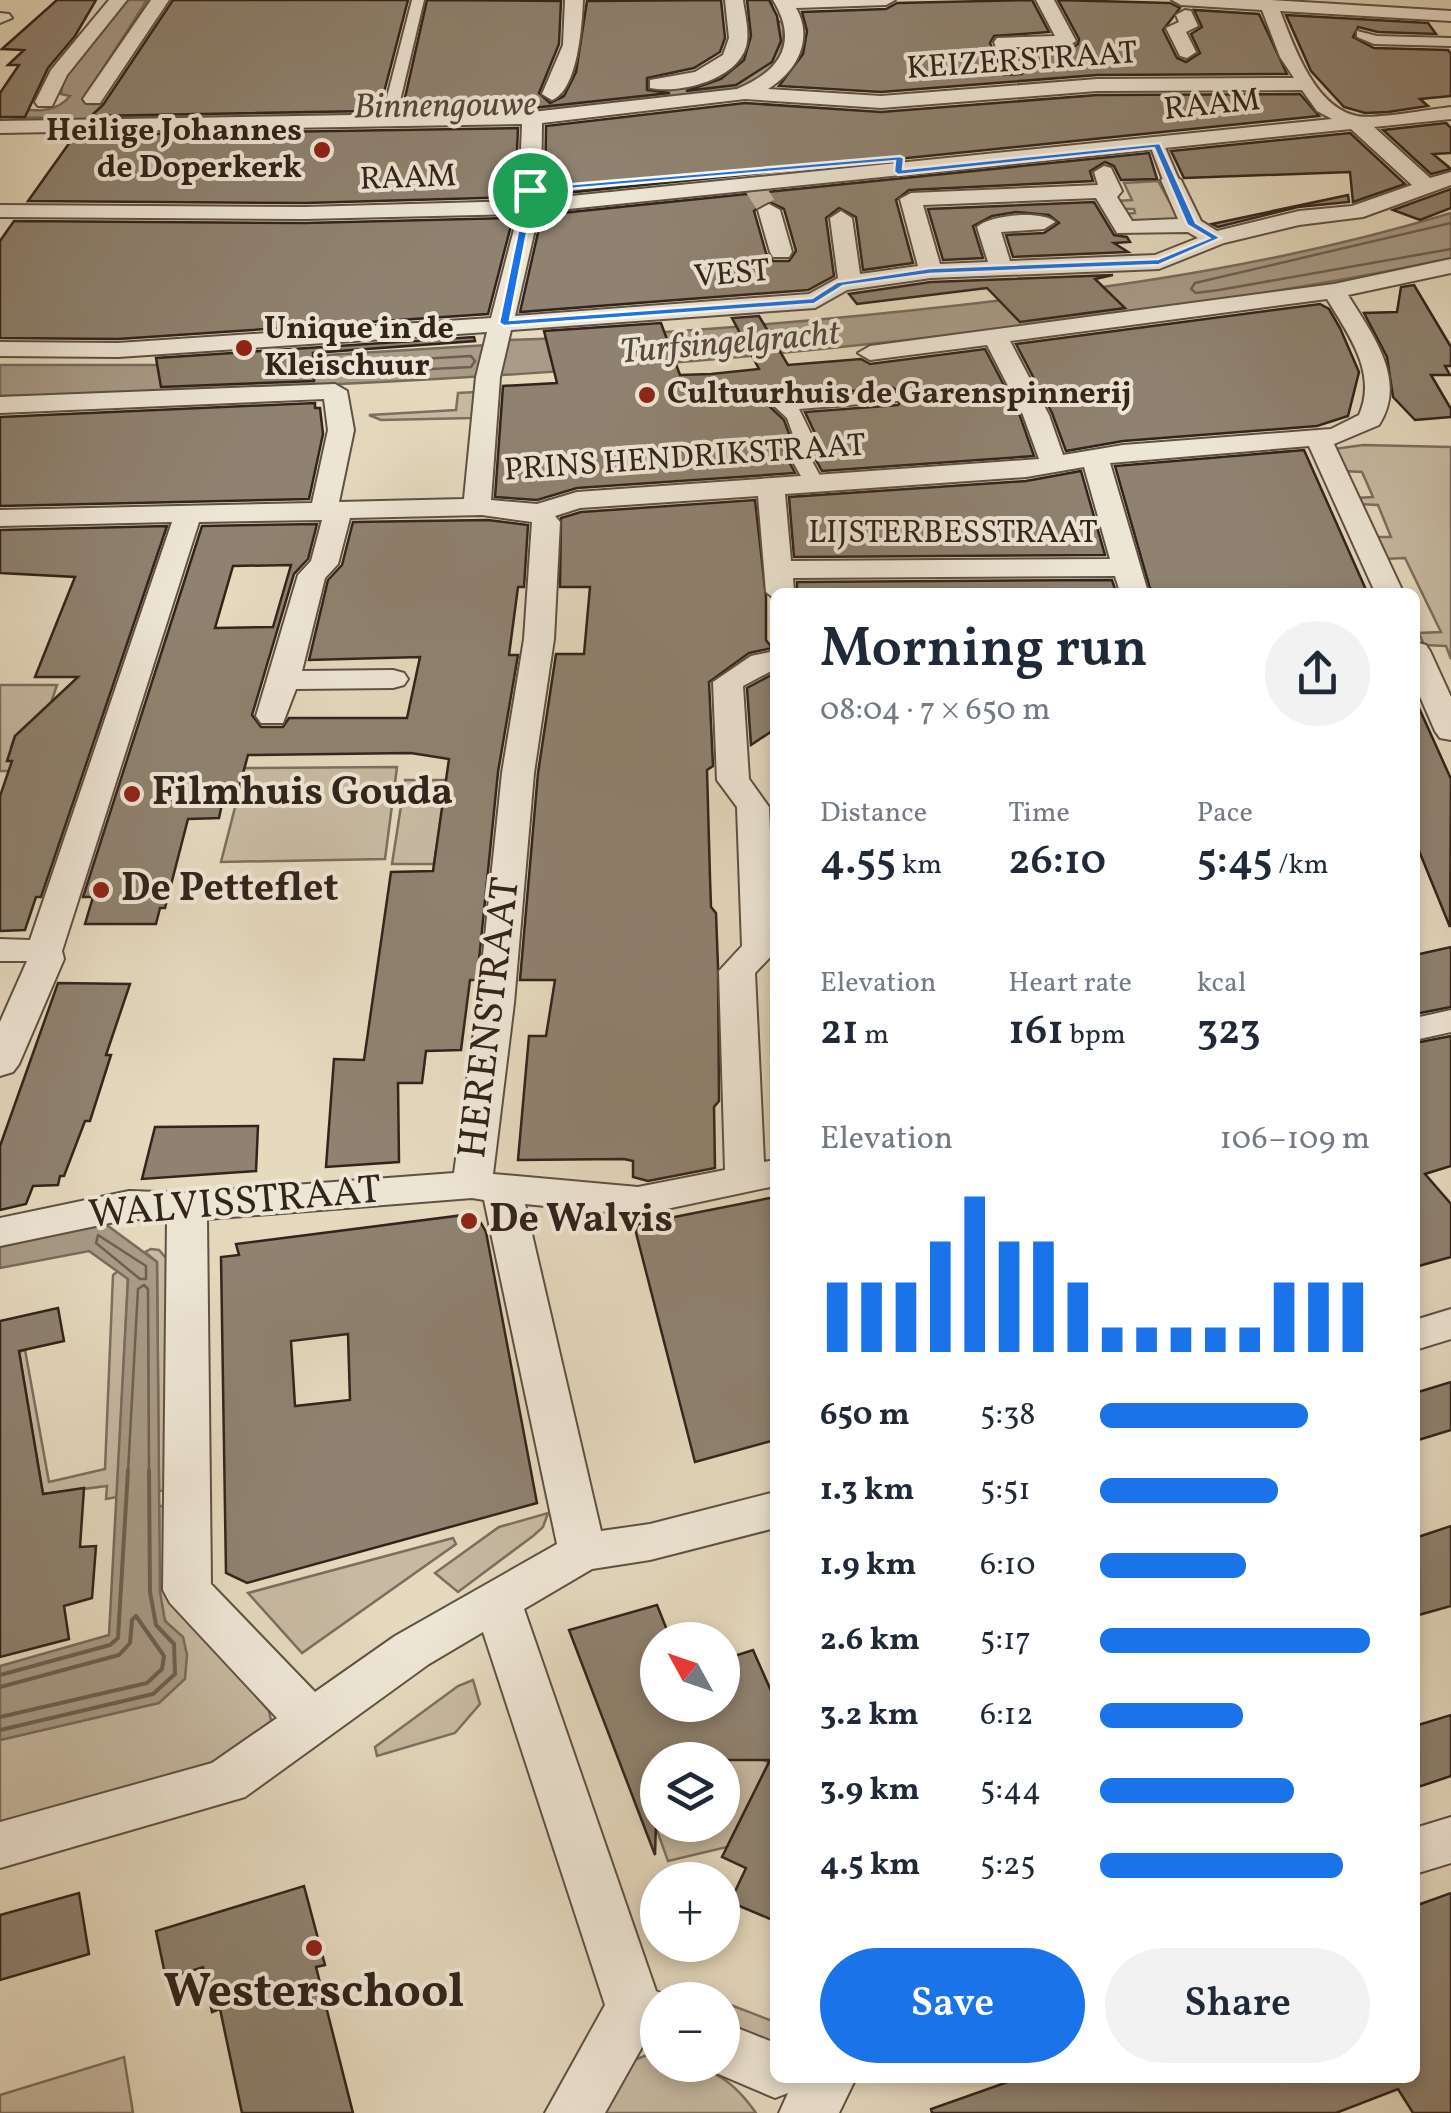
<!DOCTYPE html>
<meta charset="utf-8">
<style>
body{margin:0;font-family:Vollkorn,serif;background:#f2f2f3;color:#1f2937;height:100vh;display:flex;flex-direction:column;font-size:38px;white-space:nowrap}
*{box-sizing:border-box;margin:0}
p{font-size:32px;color:#747a83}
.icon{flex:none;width:55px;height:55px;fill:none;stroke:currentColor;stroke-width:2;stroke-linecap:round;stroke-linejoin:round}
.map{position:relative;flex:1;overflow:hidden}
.sheet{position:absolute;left:770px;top:588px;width:650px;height:1495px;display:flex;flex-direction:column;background:#fff;border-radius:15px;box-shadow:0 5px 15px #0003}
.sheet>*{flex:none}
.needle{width:65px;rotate:310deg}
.buttons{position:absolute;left:640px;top:1622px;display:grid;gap:20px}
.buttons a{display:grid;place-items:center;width:100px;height:100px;border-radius:50%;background:#fff;box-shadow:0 5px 15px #0003;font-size:50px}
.pin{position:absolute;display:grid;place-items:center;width:85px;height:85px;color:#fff;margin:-42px;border:5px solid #fff;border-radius:50%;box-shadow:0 2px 10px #0007}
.round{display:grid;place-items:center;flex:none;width:105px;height:105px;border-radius:52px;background:#f2f2f3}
.head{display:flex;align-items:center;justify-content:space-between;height:170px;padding:0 50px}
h1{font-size:55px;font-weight:600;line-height:75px}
.figures{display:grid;grid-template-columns:repeat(3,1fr);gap:15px;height:170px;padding:10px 50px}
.figures div{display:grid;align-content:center}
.figures b{font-size:42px;font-weight:600}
.figures small{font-size:28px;font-weight:400}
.figures p{font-size:28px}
.chart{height:280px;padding:20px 50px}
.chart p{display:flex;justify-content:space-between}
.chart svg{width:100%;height:180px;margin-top:10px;stroke:#1a73e8;stroke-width:6}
.cta{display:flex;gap:20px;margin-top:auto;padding:20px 50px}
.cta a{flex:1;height:115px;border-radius:60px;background:#1a73e8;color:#fff;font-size:40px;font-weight:600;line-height:115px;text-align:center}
.cta a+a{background:#f2f2f3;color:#1f2937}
ul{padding:0 50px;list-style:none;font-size:32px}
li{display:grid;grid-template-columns:160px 120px 1fr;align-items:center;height:75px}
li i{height:25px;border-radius:12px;background:#1a73e8}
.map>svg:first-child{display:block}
</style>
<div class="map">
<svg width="1451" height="2113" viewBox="0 0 1451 2113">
<rect width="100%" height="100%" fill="#e5d9be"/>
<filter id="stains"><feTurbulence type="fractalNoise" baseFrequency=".002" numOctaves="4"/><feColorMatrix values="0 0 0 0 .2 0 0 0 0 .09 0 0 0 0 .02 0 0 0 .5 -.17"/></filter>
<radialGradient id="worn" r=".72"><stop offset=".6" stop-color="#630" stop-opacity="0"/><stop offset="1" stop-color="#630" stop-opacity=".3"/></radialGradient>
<!-- green -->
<g fill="#c7baa2" stroke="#7c6f5f" stroke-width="2.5">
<polygon points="1158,181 1179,219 1129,221 1121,214 1135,213 1134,209 1124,209 1115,201 1132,200 1124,183"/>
<polygon points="475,392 472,418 381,420 369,415 456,410 458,393"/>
<polygon points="1363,445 1451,447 1451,659 1446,646 1424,645 1419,633 1441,632 1405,558 1383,559 1374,537 1391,537 1378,505 1358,504 1356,498 1373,497 1362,472 1343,471 1334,449"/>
<polygon points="0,685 57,685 50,706 31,732 15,736 11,747 29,760 25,771 0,771"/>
<polygon points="397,767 385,859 221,862 241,784 211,785 244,768"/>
<polygon points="405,780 447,780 434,864 392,864"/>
<polygon points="151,1249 159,1250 166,1258 167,1490 159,1491 157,1262 145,1252"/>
<polygon points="118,1271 128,1279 117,1497 106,1499 107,1486 43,1494 19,1352 25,1350 49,1482 105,1469 113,1275"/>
<path d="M159 1506H167V1593L269 1711 272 1725 237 1753 180 1777 0 1829V1740L158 1703 187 1655C182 1634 175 1637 166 1622 153 1600 160 1533 159 1506Z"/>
<polygon points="548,1513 543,1527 533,1536 458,1592 435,1573 499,1527"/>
<polygon points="453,1538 456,1544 302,1653 248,1593"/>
<polygon points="473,1680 480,1704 455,1733 377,1756 375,1747 458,1686"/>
<polygon points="738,1747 769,1763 727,1847 668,1861 648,1805 657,1802 658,1825 722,1825 722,1760"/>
<polygon points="723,2002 775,2022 775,2046 723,2023"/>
<path d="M657 2051 658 2065C706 2065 727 2072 756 2113H595L624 2064Z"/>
<polygon points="124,2057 133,2113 0,2113 0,2095"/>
</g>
<!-- water -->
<g fill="#a89b87" stroke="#796b5c" stroke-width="2.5">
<path d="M126 0H147L83 100 88 104C250 104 412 109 575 95 618 91 668 92 710 78 735 70 748 53 748 28L757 27 751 0H771L774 20 784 23C784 44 782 64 763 76 728 98 683 96 644 101 487 120 328 117 170 120 141 111 122 119 93 120 56 122 40 112 0 122V108C24 109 54 117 70 96L61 94 63 80Z"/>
<path d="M1451 213V258C1315 288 1178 306 1040 324 694 369 349 388 0 396V365H163L488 345 507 340C659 335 809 322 961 305 1127 286 1291 262 1451 213Z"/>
<polygon points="104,1223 157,1262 160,1592 165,1621 183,1637 187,1655 185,1679 159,1703 0,1740 0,1666 109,1635 128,1279 89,1251 0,1268 0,1247"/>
</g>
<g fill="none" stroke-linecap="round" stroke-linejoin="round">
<!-- shore-far1 -->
<g stroke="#6d6052" stroke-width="2.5">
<polyline points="1451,223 1195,283 1191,289 1196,293 1219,290 1451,249"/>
<polyline points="773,335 826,330 831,334 827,340 779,345"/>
<polygon points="471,356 475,361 471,367 371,372 366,368 370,362"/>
<polygon points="98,1235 146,1266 146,1279 140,1279 96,1243"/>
<polyline points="128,1472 138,1289 144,1285 148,1289 149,1472"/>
</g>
<!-- shore -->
<g stroke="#6d6052" stroke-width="4">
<polyline points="0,1675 110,1645 118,1638 128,1470"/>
<polyline points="0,1687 119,1655 130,1643 132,1620 136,1616 164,1656 162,1669 147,1683 0,1717"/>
<polyline points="0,1730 153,1694 175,1674 174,1644 156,1625 150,1592 149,1470"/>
</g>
</g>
<!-- building -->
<g fill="#8f8270" stroke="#32241c" stroke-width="2.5" fill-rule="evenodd">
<polygon points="57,0 96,0 75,36 48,68 25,117 0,117 0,93 19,65 8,65 24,50 2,49"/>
<polygon points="173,0 408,0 382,100 391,108 404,102 427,0 561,1 559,44 539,93 550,103 564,96 576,72 587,1 721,0 725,38 720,52 694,68 647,78 647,90 670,93 532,108 91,116 103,105"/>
<polygon points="747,0 769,0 777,16 781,41 772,62 736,85 686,91 721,79 744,60 751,36"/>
<polygon points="1032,0 1049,32 994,36 990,43 1003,75 1022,74 1025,67 1019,51 1067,51 1078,44 1079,39 1058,0 1170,3 1180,8 1163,30 1177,58 1186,62 1200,53 1191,34 1202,27 1194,10 1259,14 1287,74 1097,75 881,92 779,86 803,54 807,31 802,12 886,9 897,3"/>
<polygon points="1286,15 1428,23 1436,34 1378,32 1358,27 1353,37 1374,48 1448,50 1451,54 1451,96 1420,99 1428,106 1388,112 1365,113 1344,107 1311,71"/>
<polygon points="1300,94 1319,116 545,195 546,126 745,103 881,112 1097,95"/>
<polygon points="1446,123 1451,128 1451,153 1433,154 1451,169 1431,174 1383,130"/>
<polygon points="518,128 515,197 305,203 28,201 75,135"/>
<polygon points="1350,133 1405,184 1353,202 1350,172 1184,178 1171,151"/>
<path d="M1149 153 1157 179 1121 180 1114 166 1105 162 1090 171 1093 181 909 190 896 200 913 263 863 270 856 217 839 208 826 218 834 276 808 290 520 312 542 215ZM767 201 784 209 796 251 789 261H773L766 253 754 211Z"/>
<polygon points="1451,189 1451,208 1420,220 1393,210"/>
<polygon points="1348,195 1349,202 1298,207 1218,227 1212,224"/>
<polygon points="1094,202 1114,235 1127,237 1130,242 1114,243 1128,252 1013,257 1006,235 1044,233 1059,223 1049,215 1016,212 992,216 973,226 983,258 943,260 928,209"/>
<polygon points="513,218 488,314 118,339 0,338 0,241 14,221 305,223"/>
<polygon points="1113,275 1095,279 1125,308 1020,322 987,288 857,304 849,294 931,282"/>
<polygon points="1414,285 1451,347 1451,366 1445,366 1450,375 1431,375 1451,409 1451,417 1415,420 1393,397 1387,357 1364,313 1397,312 1401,287"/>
<polygon points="1320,304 1329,309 1340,328 1359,372 1348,416 1317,426 1123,441 1066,451 1052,413 1016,344"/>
<polygon points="759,316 788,365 861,359 870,364 985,349 1020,416 1034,456 822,471 812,453 819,442 805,412 898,405 905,396 892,387 772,399 769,406 784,420 792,442 783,450 795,473 577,488 537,500 495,497 503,386 557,383 544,331 661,323 680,375 711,374 759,369 732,318"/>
<polygon points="474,337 475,341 313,353 314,381 161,387 156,358"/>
<polygon points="315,403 315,408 320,408 323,434 309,499 0,506 0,417"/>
<polygon points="1304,450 1367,592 1151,592 1115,466"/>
<polygon points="1081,471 1105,555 794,557 789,497 1026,481"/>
<polygon points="755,500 766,597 766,640 772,648 749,653 709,682 713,766 707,770 710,878 711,907 716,913 718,967 719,1101 714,1107 715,1168 648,1181 633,1177 633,1161 624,1159 518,1160 529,1036 546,1036 555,980 520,980 538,773 556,654 584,654 590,587 560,587 561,518 581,512"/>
<path d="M488 520 528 525 524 587H518L509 655H518L498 772 477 980H470L461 1050 426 1051 422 1083H398L399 1162 326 1167 334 1059 364 1060 391 872 433 871 449 759 411 753 248 755 238 792 223 799 219 818 188 819 165 908H160L156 924H85L93 897H83L202 526 317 524 308 559 294 574 252 715 261 727H283L289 718H407L420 657 309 660 328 580 342 565 353 522ZM291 565 273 627 215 628 233 566Z"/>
<polygon points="167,526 41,897 36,897 25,930 0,931 0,796 12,761 7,761 15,736 78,677 35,677 75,577 0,573 0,530"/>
<polygon points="1112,580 1116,592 797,592 797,582"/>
<polygon points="775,673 775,729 751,745 747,688"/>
<polygon points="1415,699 1451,779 1450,927 1415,841"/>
<polygon points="1451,947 1451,1007 1415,1014 1415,955"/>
<polygon points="58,983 130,984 106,1055 111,1055 90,1121 85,1121 64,1176 60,1176 58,1185 33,1186 26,1204 0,1210 0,1146"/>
<polygon points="1451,1036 1451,1166 1425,1174 1451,1204 1451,1257 1415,1267 1415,1043"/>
<polygon points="258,1126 256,1171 142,1179 155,1127"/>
<polygon points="775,1197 775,1440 695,1462 634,1225"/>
<path d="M464 1215 466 1225 481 1223 486 1232 537 1503 247 1583 226 1573 221 1257 239 1255 236 1244ZM348 1334 350 1400 295 1406 291 1341Z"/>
<polygon points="58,1308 64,1341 19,1351 43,1494 84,1488 80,1547 96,1546 92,1598 64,1606 69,1639 0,1657 0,1321"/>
<polygon points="1451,1382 1451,1430 1415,1441 1415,1393"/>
<polygon points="1451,1526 1451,1606 1415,1616 1415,1538"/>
<polygon points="657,1605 671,1640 658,1640 658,1705 722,1705 722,1660 753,1650 775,1700 775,1921 730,1902 746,1868 722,1857 770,1760 658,1760 655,1855 569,1630"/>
<polygon points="1451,1715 1451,1776 1415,1788 1415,1726"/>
<polygon points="304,1886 325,1965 316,1967 353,2113 242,2113 220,2009 212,2012 203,1967 166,1979 156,1931"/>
<polygon points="79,1893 89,1954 0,1980 0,1915"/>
<polygon points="1451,1893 1451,2113 1413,2113 1398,2089 1336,2113 932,2113 931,2109 1019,2078 1415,2078 1415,1906"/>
</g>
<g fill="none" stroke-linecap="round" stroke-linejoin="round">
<!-- minor-tunnel -->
<polyline stroke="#c1b59e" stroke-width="20" stroke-dasharray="20 10" stroke-linecap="butt" points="755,188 769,210"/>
<!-- pedestrian casing -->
<g stroke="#5f5144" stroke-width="4">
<g id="pedestrian">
<polygon points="412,0 424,0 400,101 393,105 386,101"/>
<polygon points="1357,31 1377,36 1451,38 1451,46 1374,44 1357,37"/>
<polygon points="1157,141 1164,145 1179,180 1176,183 1163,180 1150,145"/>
<polygon points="892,391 901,397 898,401 799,409 816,444 807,452 824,483 814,489 807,487 787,451 796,443 787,418 773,405 775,401"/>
</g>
</g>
<!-- minor casing -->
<g stroke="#5f5144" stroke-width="4">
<g id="minor">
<polygon points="109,0 127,0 67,75 52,106 38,106 35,102 51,70"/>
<polygon points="151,0 169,0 100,103 86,103 83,99"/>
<path d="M565 0H583C582 25 578 90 552 100L542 94 563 45Z"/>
<path d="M725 0H743C745 15 750 33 746 47 736 80 680 94 650 88V80L695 72 723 55 729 38Z"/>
<path d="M773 0H895L886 5 796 8C814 39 797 71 768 89L881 96 1097 79 1294 78 1280 57 1262 10 1181 5 1172 0H1270L1451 11V21L1280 11C1294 46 1314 107 1357 116 1374 120 1430 109 1451 107V119L1374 127 1430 178 1451 172V185L1363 217 1299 225 1224 243 1159 269 931 278 847 290 815 308 511 330 500 377 491 500 537 504 577 492 1039 459 1023 415 987 345 870 360 858 353 870 346 1334 284 1451 259V273L1348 295C1372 334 1408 380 1379 425L1334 444 1403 592H1375L1309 446 1110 463 1148 592H1120L1115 576 793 578 794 592H775V599L766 592 758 496 580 508 555 516 560 522 554 639 534 773 514 1003 493 1174 638 1187 725 1170 719 971 742 946 737 807 717 780 713 682 751 656 775 651V669L743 686 749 779 769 807 775 952 755 973 764 1162 775 1160V1186L638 1215 525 1204 601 1531 650 1524 775 1492V1528L650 1560 592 1569 524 1609 656 1991 676 2000H658V2045L646 2040 605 2113H545L605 2005 483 1632 429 1664 245 1797 0 1868V1822L212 1763 277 1718 170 1603 163 1590 167 1220 129 1219 0 1246V1218L129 1191 187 1193 454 1173 478 1003 502 773 524 639 532 522 482 515 350 518 338 564 325 578 302 671 393 670 404 673 408 679 404 685 393 688 296 689 283 723H261L256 716 298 575 311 561 322 520 199 522 62 951 64 959 19 1064 13 1072 0 1076V1022L27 961H0V939L30 940 172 522 0 526V510L312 503 328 430 324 399 0 413V397L335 384 347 391 354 430 339 502 464 499 476 377 487 332 118 357 0 356V342L118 343 491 318 518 214 305 219 0 217V205L305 207 519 201 522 124 0 133V121L532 112 737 89C781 71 799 42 773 0ZM1302 90 1317 111 1332 119 541 199 542 123 745 99 881 108 1097 91ZM1351 129 1412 185 1352 206 1299 211 1217 231 1201 221 1181 180 1171 174 1161 180 1178 219 1132 221 1117 197 1122 191 1111 168 1104 166 1094 172 1098 185 911 193 900 199 918 266 860 274 852 218 841 211 830 218 838 278 809 294 515 316 539 212ZM1096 198 1117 233 1188 232 1198 238 1155 255 1010 261 1001 232 1044 229 1055 222C1042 210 990 215 977 227L988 262 940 264 923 205ZM1327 299C1348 334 1378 373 1359 415L1331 429 1123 445 1063 455 1049 415 1010 341ZM1084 467 1110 559 791 561 785 494 1026 477ZM472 1198 484 1200 557 1544 395 1636 315 1692 211 1584 207 1219Z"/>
<polygon points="1036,0 1054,0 1076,41 1067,47 1014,47 1021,68 1019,72 1005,72 994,42 997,38 1055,36"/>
<polygon points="1185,10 1191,11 1198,26 1186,32 1196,52 1187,58 1180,56 1166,28 1179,22 1176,15"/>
<polygon points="0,13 9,14 12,18 0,23"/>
<polygon points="769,204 780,210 792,252 789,257 773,257 770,252 758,210"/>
<polygon points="1415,642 1426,645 1430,651 1451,697 1451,740 1440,738 1435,731 1415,685"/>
<polygon points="1451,1010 1451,1032 1415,1040 1415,1018"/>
<polygon points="1451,1309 1451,1339 1415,1350 1415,1320"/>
<polygon points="1451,1817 1451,1863 1415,1874 1415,1828"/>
<polygon points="722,2022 775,2043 775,2078 856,2078 839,2113 779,2113 788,2093 775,2098 702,2067 722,2065"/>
</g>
</g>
<!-- pedestrian -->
<use href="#pedestrian" fill="#eee6d5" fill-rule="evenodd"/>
<!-- minor -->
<use href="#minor" fill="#eee6d5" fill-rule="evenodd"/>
</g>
<!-- route -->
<path fill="#1a73e8" stroke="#fff" stroke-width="2.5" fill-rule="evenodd" d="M1160 143 1196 223 1221 238 1159 265 930 274 843 286 814 304 504 326 499 323 527 188 900 156 904 158 903 169ZM1154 148 1187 225 1209 238 1158 259 930 268 837 282 812 298 510 320 535 192 895 161 894 172 898 175Z"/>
<!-- markers -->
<g fill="#8f2418" stroke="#eee6d5" stroke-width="4">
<circle cx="322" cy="150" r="10"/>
<circle cx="244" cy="348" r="10"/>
<circle cx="647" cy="395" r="10"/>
<circle cx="132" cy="794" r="10"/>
<circle cx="101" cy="890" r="10"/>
<circle cx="469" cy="1221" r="10"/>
<circle cx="314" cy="1948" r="10"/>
</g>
<g text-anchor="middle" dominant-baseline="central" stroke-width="8" stroke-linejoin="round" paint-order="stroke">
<!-- far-street labels -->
<g font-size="32" fill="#32241c" stroke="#eee6d5">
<text transform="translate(1022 62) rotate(-4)">KEIZERSTRAAT</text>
<text transform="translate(1212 106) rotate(-6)">RAAM</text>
<text transform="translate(408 179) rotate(-2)">RAAM</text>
<text transform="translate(732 275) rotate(-5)">VEST</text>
<text transform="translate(685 459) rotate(-4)">PRINS HENDRIKSTRAAT</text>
<text x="953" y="534">LIJSTERBESSTRAAT</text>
</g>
<!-- far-poi labels -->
<g font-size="32" font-weight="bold" fill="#32241c" stroke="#eee6d5" text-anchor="start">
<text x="302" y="132" text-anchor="end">Heilige Johannes<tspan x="302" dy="37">de Doperkerk</tspan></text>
<text x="264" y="330">Unique in de<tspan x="264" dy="37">Kleischuur</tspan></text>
<text x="667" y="395">Cultuurhuis de Garenspinnerij</text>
</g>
<!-- far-water labels -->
<g font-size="35" font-style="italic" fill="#55483c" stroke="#eee6d5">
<text transform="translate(445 107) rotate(-1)">Binnengouwe</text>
<text transform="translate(730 344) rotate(-5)">Turfsingelgracht</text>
</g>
<!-- poi labels -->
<g font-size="40" font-weight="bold" fill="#32241c" stroke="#eee6d5" text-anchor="start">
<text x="152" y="794">Filmhuis Gouda</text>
<text x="121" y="890">De Petteflet</text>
<text x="489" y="1221">De Walvis</text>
</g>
<!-- street labels -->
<g font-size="40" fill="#32241c" stroke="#eee6d5">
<text transform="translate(491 1018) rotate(-83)">HERENSTRAAT</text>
<text transform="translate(235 1204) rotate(-5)">WALVISSTRAAT</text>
</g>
<!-- near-poi labels -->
<g font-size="48" font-weight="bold" fill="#32241c" stroke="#eee6d5">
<text x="314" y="1993">Westerschool</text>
</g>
</g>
<rect width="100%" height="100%" filter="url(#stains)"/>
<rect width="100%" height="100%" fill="url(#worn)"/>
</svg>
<div class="buttons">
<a><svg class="needle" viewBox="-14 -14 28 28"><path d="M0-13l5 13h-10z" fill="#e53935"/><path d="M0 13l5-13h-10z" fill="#747a83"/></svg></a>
<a><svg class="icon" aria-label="layers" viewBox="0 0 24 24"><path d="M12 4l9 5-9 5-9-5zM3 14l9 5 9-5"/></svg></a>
<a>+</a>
<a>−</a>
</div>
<div class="pin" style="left:530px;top:190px;background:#1e9e55"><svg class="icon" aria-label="arrive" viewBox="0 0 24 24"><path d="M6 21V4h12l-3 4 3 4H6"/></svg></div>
<section class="sheet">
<div class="head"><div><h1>Morning run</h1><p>08:04 · 7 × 650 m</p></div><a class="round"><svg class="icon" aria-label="share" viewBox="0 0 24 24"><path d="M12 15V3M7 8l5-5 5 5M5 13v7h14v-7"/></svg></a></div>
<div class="figures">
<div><p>Distance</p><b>4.55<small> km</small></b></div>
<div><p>Time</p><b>26:10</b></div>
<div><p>Pace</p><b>5:45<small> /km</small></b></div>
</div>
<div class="figures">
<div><p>Elevation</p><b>21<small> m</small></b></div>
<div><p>Heart rate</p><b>161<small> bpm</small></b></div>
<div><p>kcal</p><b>323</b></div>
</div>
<div class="chart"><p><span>Elevation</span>106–109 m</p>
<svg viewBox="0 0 160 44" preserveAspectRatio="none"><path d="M5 44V27M15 44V27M25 44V27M35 44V17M45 44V6M55 44V17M65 44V17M75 44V27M85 44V38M95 44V38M105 44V38M115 44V38M125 44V38M135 44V27M145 44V27M155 44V27"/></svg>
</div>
<ul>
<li><b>650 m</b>5:38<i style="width:77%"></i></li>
<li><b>1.3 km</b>5:51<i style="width:66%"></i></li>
<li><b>1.9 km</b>6:10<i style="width:54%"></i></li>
<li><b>2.6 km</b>5:17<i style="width:100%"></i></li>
<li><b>3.2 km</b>6:12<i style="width:53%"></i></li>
<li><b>3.9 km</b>5:44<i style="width:72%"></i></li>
<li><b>4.5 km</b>5:25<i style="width:90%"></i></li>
</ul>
<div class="cta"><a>Save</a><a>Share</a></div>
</section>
</div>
